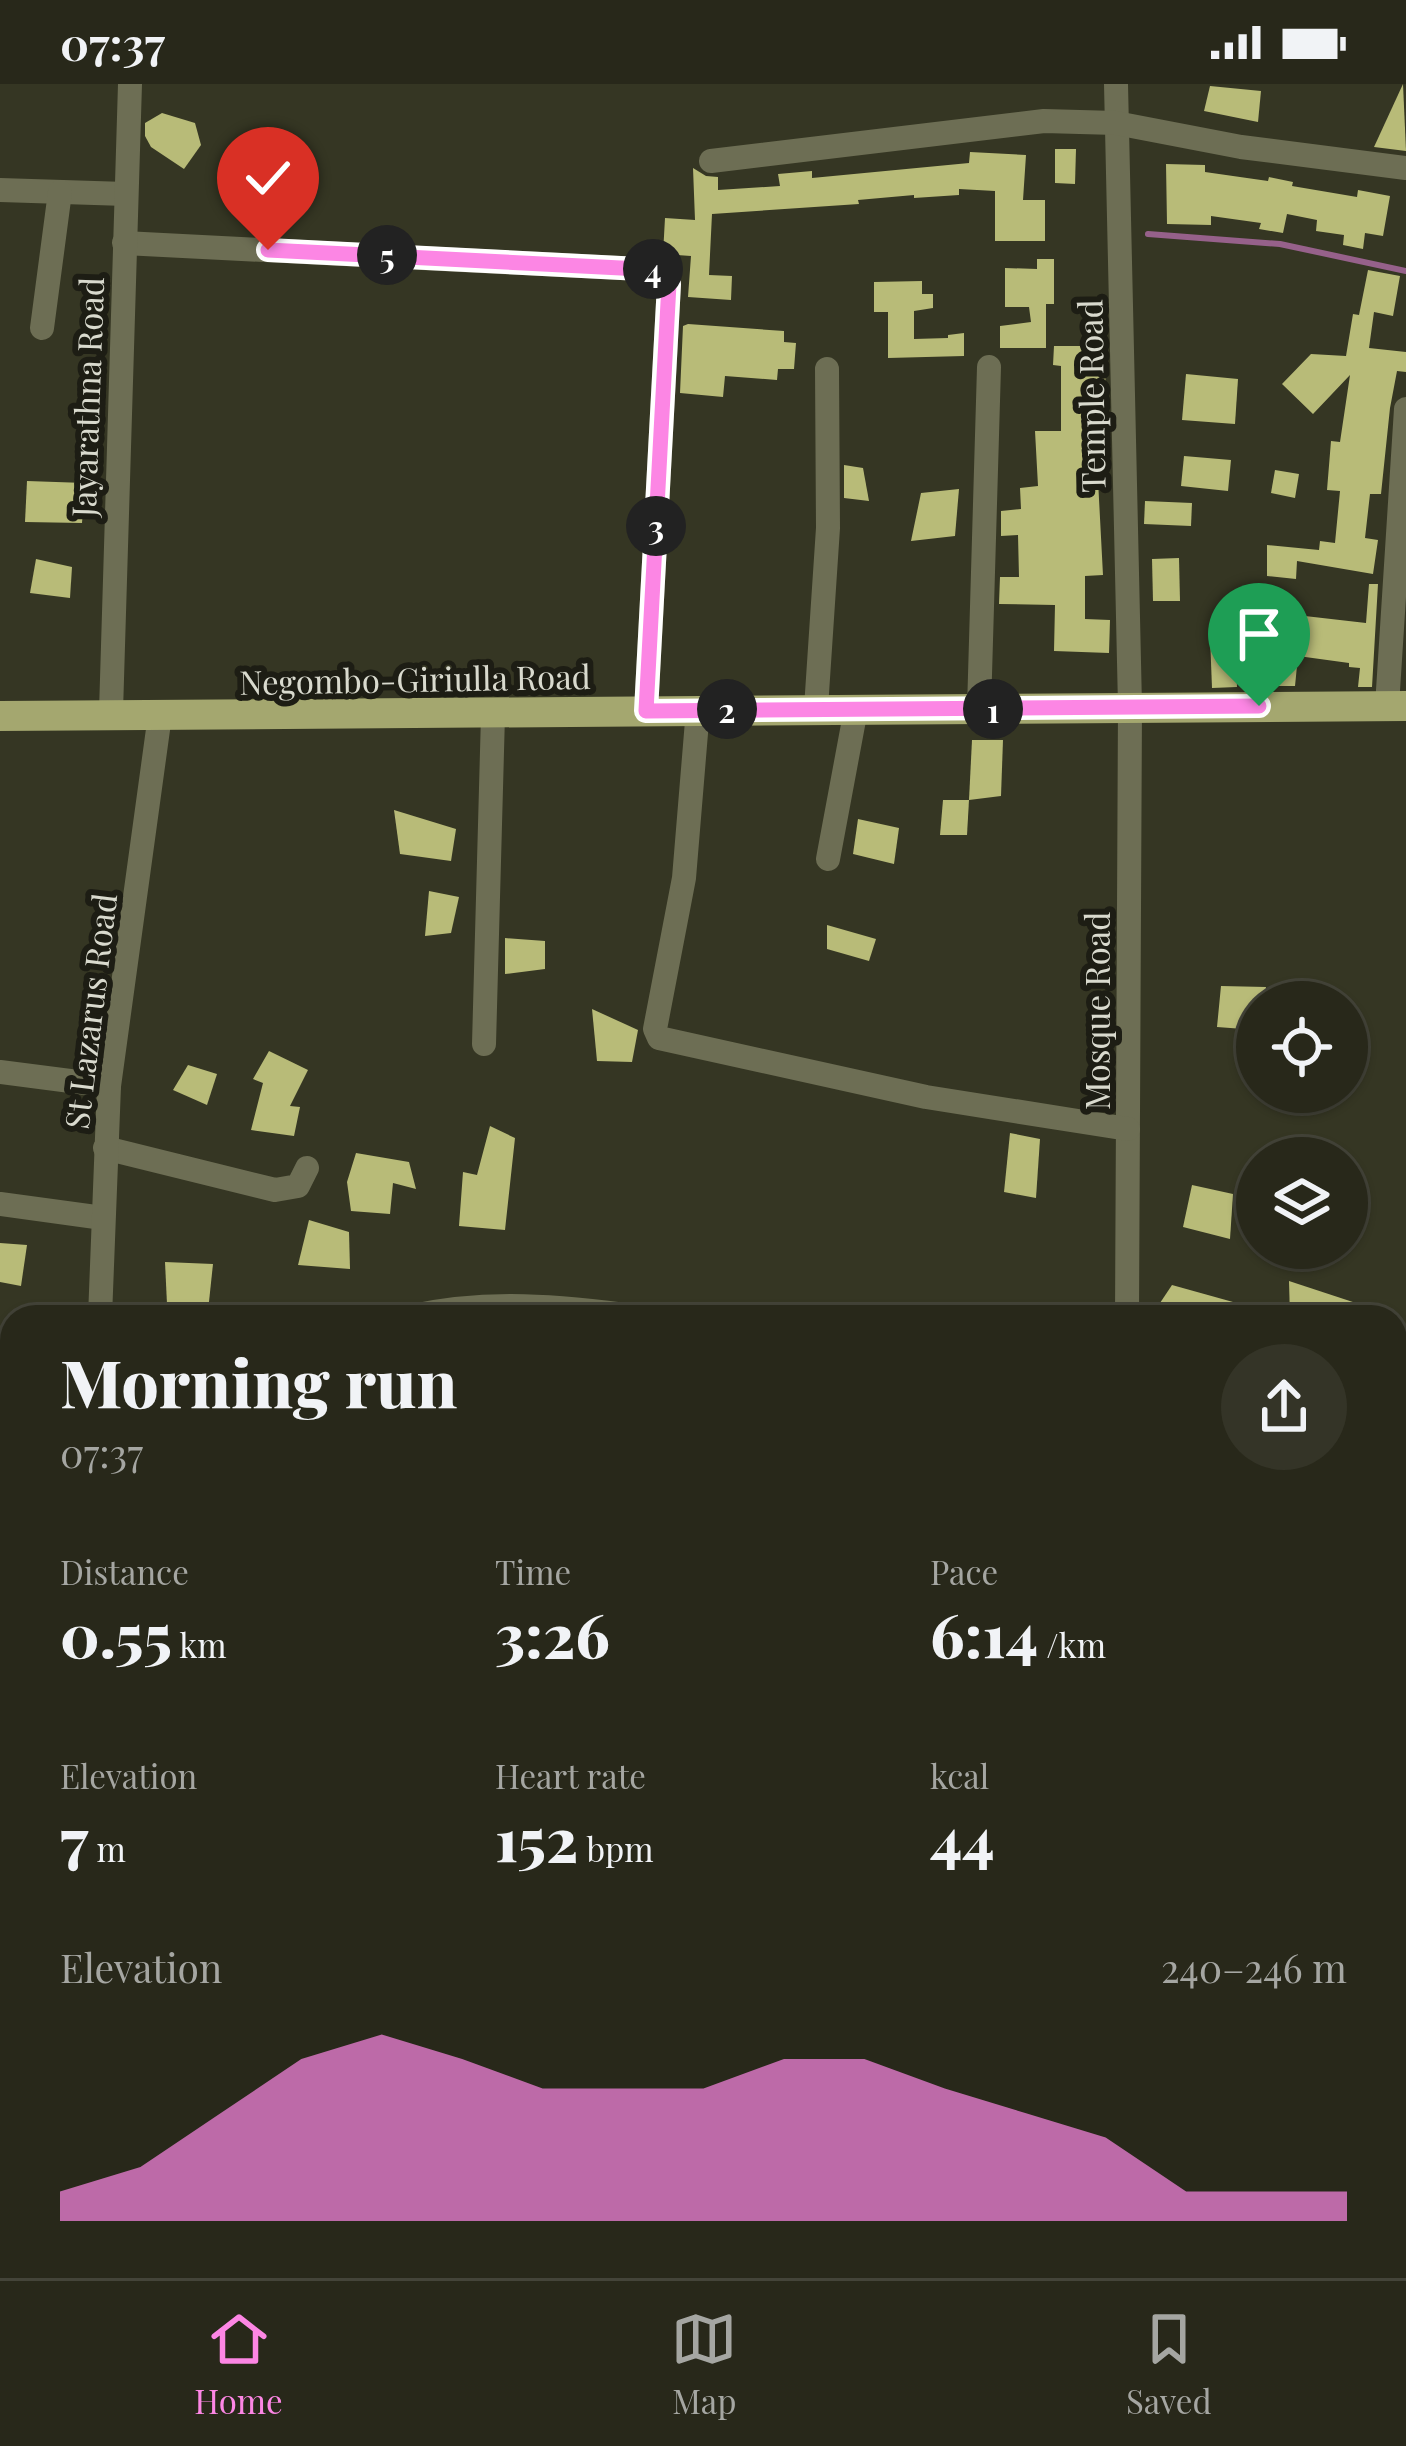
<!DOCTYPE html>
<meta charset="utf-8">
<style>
body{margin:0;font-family:"Playfair Display",serif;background:#343427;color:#f1f3f6;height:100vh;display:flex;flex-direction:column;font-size:45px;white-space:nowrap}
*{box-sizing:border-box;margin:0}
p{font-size:39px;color:#a5a6a2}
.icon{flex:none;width:66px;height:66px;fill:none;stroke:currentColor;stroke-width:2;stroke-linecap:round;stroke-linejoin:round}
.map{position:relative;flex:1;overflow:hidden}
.panel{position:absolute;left:0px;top:1221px;width:1407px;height:975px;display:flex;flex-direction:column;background:#28281a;border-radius:36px 36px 0 0;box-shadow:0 3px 9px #0004,0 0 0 3px #444439}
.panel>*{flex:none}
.fabs{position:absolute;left:1236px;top:897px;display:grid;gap:24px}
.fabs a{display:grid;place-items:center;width:132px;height:132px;border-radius:50%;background:#28281a;box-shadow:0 3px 9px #0004,0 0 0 3px #444439;font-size:60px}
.pin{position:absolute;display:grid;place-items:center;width:102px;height:102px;color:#fff;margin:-123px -51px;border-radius:50% 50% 50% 0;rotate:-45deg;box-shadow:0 0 12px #0007}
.pin .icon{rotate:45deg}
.km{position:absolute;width:60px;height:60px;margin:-30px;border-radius:50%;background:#222;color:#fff;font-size:33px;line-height:60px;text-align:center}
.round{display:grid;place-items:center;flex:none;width:126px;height:126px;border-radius:63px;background:#343427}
.headline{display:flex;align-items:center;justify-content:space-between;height:204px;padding:0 60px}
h1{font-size:66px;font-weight:800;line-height:90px}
.stats{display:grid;grid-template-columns:repeat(3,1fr);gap:18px;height:204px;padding:12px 60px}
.stats div{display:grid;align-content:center}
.stats b{font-size:60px;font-weight:800}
.stats small{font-size:33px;font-weight:400}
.stats p{font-size:33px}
.chart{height:336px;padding:24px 60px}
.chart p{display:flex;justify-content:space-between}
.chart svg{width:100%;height:216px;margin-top:12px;fill:#fc86e4;opacity:.7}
.status{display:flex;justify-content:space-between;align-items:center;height:84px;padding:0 60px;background:#28281a;direction:ltr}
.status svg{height:33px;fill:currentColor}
.dock{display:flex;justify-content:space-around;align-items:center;height:168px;border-top:3px solid #444439;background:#28281a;font-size:33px;color:#a5a6a2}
.dock a{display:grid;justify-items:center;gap:6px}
.dock .current{color:#fc86e4}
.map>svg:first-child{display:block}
</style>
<div class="status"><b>07:37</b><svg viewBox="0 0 49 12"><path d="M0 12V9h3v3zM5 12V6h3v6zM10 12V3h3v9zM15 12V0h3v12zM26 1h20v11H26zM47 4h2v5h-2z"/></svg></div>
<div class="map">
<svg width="1406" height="2194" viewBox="0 0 1406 2194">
<rect width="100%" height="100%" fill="#353623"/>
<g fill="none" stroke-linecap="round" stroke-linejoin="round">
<!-- stream -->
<polyline stroke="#96618a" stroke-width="6" points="1148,150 1280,160 1406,187"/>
</g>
<!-- building -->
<g fill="#b8bb78">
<polygon points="1403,0 1406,67 1374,63"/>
<polygon points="1210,2 1261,7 1258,38 1204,27"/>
<polygon points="162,29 195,39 201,61 184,85 151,63 145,52 145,39"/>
<polygon points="1055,65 1076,65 1075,100 1055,99"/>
<polygon points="970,68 1026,71 1023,116 1045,116 1045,157 995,157 995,107 959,105 959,111 914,114 914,111 858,116 859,120 712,130 709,191 732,192 731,216 688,213 691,172 663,170 665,134 695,136 693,84 706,92 718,93 718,106 780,102 778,90 812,87 812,94 969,79"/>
<polygon points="1166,80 1205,81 1205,88 1268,97 1269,93 1293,98 1292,102 1357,113 1358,106 1390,112 1383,152 1365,149 1363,165 1343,161 1344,151 1316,147 1317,136 1287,130 1283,149 1259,145 1261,139 1211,132 1211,141 1167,140"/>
<polygon points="1037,175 1054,175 1054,220 1046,220 1046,264 1000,264 1000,242 1031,238 1029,223 1005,223 1005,184 1037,185"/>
<polygon points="1368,186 1400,192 1393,232 1374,228 1369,264 1406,268 1406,288 1397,287 1390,324 1381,410 1370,410 1365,454 1378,456 1373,490 1297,477 1296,495 1267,492 1267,461 1319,466 1320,457 1335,459 1340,407 1327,406 1331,357 1340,358 1350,291 1313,330 1282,300 1311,270 1346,272 1353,230 1359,231"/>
<polygon points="922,197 922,210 933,210 933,224 914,227 914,255 948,254 948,251 964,249 964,272 888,274 888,228 874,228 874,198"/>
<polygon points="688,240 784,247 784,258 796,259 794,285 778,285 777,296 725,292 723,313 680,309 683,242"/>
<polygon points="1054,262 1105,262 1106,339 1095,339 1103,491 1085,492 1085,535 1110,536 1109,569 1054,567 1055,521 999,520 1000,493 1019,493 1018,451 1001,452 1001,427 1021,425 1020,404 1038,402 1035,347 1061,347 1061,282 1053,281"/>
<polygon points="1186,290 1238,295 1235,340 1182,336"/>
<polygon points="1184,372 1231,376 1228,407 1181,402"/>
<polygon points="844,381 863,384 869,417 844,414"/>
<polygon points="1275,386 1299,390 1295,414 1271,409"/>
<polygon points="27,397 85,399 82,439 25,438"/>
<polygon points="959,405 955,452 911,457 921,409"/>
<polygon points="1145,417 1192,419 1191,442 1144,440"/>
<polygon points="1179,474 1180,517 1153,517 1152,475"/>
<polygon points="36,475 72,483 70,514 30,509"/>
<polygon points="1369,500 1378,500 1372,603 1358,603 1360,584 1349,583 1349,579 1298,572 1295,602 1266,602 1270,528 1366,539"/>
<polygon points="1235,551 1237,603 1212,604 1210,552"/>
<polygon points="972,656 1003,656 1001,712 969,716"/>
<polygon points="943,716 969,716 967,751 940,751"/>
<polygon points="394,726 456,745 451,777 400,770"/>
<polygon points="858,735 899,744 894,780 853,770"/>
<polygon points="429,807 459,813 451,849 425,852"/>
<polygon points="827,841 876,855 869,877 827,865"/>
<polygon points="505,854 545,857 545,885 505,890"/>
<polygon points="1221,902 1266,903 1264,918 1257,918 1257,946 1217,943"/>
<polygon points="592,925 638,946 632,978 597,977"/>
<polygon points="269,967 308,986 290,1022 300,1023 294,1052 251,1046 263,999 253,995"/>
<polygon points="188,981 217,990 207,1021 173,1006"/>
<polygon points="490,1042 515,1054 505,1146 459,1142 463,1088 477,1091"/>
<polygon points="1010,1049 1040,1055 1036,1114 1004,1108"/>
<polygon points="356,1069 409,1078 416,1105 393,1099 390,1130 351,1127 347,1098"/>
<polygon points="1192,1101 1233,1110 1230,1155 1183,1143"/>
<polygon points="309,1136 349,1148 350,1185 298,1181"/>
<polygon points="0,1159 27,1161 21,1202 0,1198"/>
<polygon points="165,1178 213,1180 208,1227 167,1220"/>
<polygon points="1289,1197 1362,1221 1359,1233 1290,1233"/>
<polygon points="1172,1201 1233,1218 1226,1233 1185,1233 1156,1225"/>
</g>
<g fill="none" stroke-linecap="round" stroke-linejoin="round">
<!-- minor -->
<g stroke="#6d6e54" stroke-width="24">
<polyline points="1116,0 1130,622 1127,1233"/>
<polyline points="711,77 1044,37 1116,39 1241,63 1406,84"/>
<polyline points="0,106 126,110"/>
<polyline points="124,159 660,186 669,200 646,627"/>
<polyline points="42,244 60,108"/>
<polyline points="1387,622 1406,325"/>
<polyline points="816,624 828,444 827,285"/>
<polyline points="698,625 684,794 655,945 659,954 926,1013 1128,1045"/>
<polyline points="979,625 989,283"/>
<polyline points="111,628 130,0"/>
<polyline points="828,775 856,625"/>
<polyline points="484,960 493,631"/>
<polyline points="0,988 109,1002"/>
<polyline points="105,1064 275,1106 298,1102 307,1084"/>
<polyline points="0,1120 103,1134"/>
<polyline points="100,1233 109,1002 160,631"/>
<path d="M408 1233C486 1215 562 1222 641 1233"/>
<polyline points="1395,1372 1406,1375"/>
<polyline points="0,1379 12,1382"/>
<polyline points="0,1694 12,1696"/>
<polyline points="1395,1758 1406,1758"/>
<polyline points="0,1770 12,1771"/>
<polyline points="0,2125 12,2125"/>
<polyline points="803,2184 810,2194"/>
<polyline points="45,2194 45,2184"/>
<polyline points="478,2194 478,2184"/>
<polyline points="1119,2194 1119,2184"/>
</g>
<!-- major -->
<polyline stroke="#a4a76f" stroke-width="30" points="0,632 1406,622"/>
</g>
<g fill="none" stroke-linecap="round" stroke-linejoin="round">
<!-- route casing -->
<g stroke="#fff" stroke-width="24">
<polyline id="route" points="268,166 660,186 669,200 646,627 1259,622"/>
</g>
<!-- route -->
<use href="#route" stroke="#fc86e4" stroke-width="15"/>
</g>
<g text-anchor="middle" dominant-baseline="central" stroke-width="12" stroke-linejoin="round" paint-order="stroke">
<!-- street labels -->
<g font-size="33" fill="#d9dace" stroke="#1d1d14">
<text transform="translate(1090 312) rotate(-91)">Temple Road</text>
<text transform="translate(86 313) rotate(-88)">Jayarathna Road</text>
<text transform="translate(415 594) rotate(-1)">Negombo-Giriulla Road</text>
<text transform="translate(89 927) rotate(-83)">St Lazarus Road</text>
<text transform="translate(1096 927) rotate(-90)">Mosque Road</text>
</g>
</g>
</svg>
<div class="fabs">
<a><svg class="icon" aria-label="locate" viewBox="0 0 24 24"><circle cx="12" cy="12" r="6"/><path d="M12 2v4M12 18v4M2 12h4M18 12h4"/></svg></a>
<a><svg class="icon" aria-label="layers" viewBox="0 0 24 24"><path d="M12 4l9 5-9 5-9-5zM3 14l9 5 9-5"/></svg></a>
</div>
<div class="pin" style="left:1259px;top:622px;background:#1e9e55"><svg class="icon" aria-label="arrive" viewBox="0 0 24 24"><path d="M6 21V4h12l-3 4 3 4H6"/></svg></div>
<div class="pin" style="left:268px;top:166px;background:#d93025"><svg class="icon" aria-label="check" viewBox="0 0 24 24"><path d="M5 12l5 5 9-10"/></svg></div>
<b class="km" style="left:993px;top:625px">1</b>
<b class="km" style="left:727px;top:625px">2</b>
<b class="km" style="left:656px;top:442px">3</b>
<b class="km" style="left:653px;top:185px">4</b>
<b class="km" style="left:387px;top:171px">5</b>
<section class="panel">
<div class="headline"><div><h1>Morning run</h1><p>07:37</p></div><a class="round"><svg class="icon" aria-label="share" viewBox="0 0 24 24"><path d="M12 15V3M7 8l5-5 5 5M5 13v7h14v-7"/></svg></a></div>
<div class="stats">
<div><p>Distance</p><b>0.55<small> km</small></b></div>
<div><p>Time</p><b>3:26</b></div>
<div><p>Pace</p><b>6:14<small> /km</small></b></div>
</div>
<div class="stats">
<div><p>Elevation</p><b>7<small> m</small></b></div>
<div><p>Heart rate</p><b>152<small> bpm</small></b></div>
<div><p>kcal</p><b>44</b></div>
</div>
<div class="chart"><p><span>Elevation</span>240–246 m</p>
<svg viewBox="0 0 160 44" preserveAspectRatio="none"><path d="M0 44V38L10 33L20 22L30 11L40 6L50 11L60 17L70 17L80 17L90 11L100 11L110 17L120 22L130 27L140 38L150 38L160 38V44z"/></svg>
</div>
</section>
</div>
<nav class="dock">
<a class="current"><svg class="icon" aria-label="home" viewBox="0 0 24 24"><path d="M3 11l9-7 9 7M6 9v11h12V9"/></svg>Home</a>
<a><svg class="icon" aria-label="map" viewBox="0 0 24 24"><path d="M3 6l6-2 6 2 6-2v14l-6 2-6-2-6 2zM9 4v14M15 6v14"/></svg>Map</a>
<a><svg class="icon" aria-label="saved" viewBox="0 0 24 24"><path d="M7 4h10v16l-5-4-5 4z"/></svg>Saved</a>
</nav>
